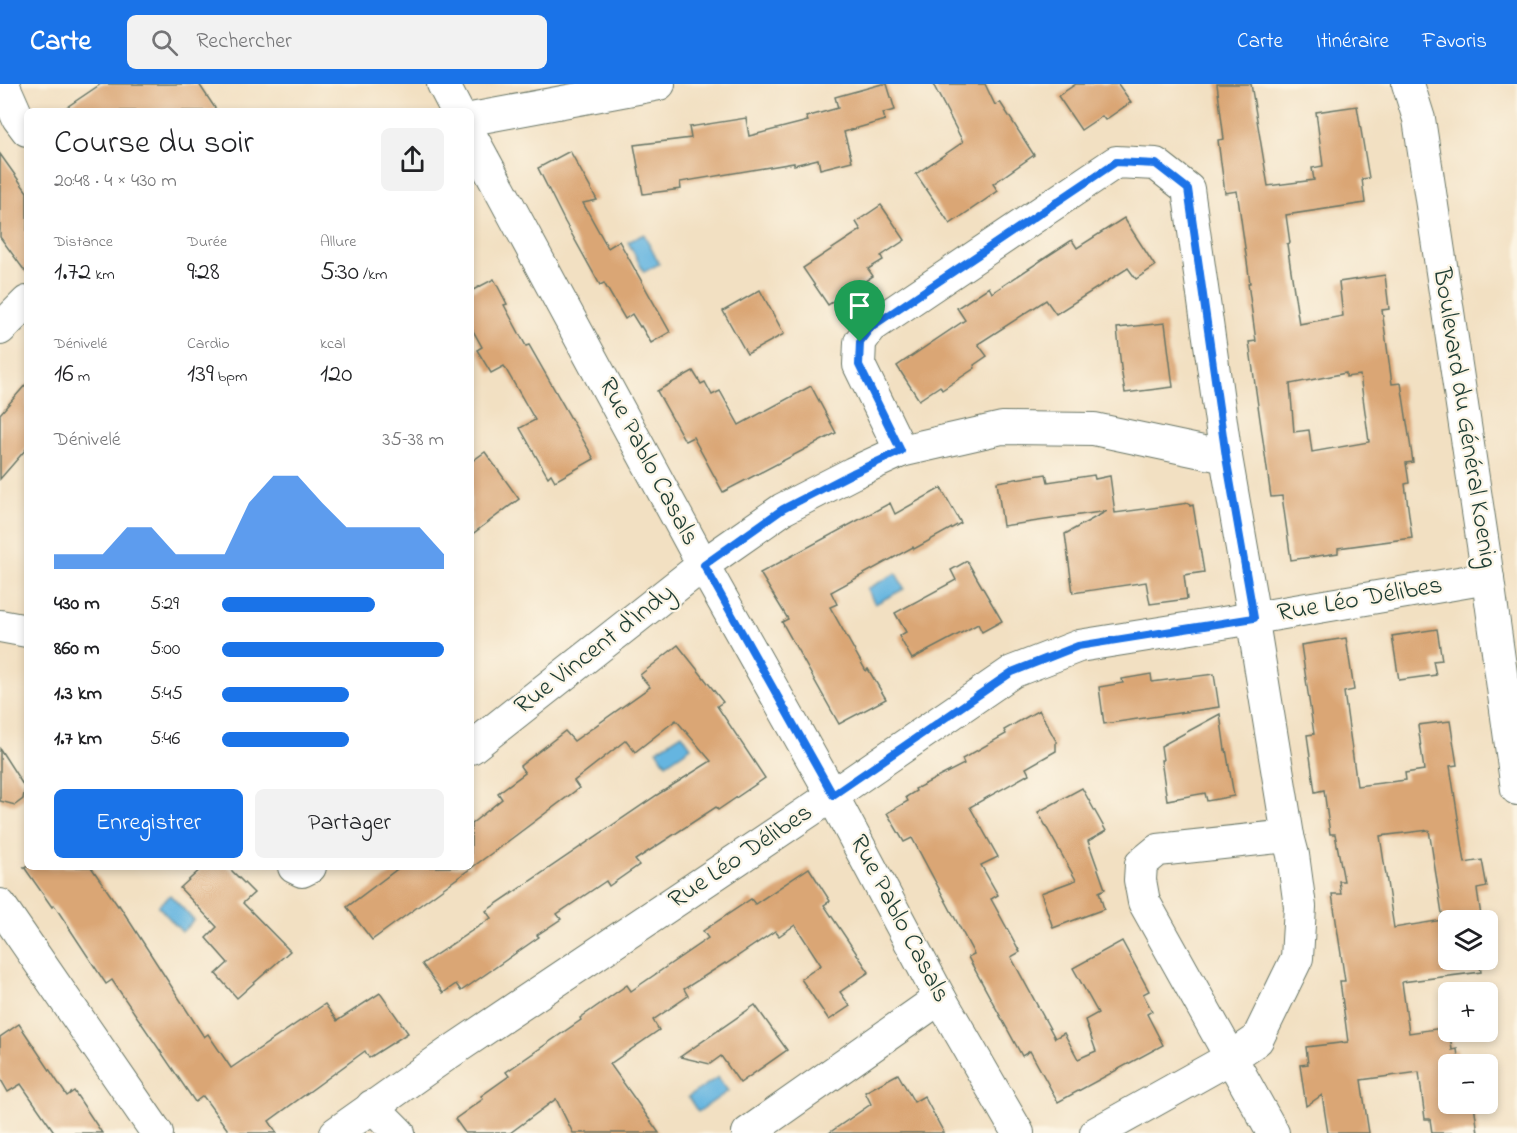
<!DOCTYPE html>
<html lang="fr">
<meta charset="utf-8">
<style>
body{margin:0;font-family:"Indie Flower",sans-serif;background:#f2f2f2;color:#202124;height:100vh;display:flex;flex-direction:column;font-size:22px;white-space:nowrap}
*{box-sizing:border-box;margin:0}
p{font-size:20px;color:#757577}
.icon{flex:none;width:33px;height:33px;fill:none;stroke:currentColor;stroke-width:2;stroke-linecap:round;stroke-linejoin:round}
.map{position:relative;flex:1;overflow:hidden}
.sheet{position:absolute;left:24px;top:24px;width:450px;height:762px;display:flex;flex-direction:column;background:#fff;border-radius:9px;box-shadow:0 3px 9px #0003}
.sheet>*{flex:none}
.controls{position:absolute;left:1438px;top:826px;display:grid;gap:12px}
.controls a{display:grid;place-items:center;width:60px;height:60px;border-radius:9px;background:#fff;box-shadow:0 3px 9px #0003;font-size:30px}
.pin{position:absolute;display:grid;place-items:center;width:51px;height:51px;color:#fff;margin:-62px -26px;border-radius:50% 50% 50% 0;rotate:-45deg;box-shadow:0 0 6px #0007}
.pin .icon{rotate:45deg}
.round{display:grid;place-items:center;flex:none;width:63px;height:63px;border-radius:9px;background:#f2f2f2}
.summary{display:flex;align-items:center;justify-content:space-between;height:102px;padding:0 30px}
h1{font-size:33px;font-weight:600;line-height:45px}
.metrics{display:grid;grid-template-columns:repeat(3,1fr);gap:9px;height:102px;padding:6px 30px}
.metrics div{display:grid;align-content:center}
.metrics b{font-size:26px;font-weight:600}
.metrics small{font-size:16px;font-weight:400}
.metrics p{font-size:16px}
.chart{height:168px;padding:12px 30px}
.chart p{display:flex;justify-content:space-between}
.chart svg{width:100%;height:108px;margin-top:6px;fill:#1a73e8;opacity:.7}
.button{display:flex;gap:12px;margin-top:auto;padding:12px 30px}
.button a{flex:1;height:69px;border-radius:9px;background:#1a73e8;color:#fff;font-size:24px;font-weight:600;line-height:69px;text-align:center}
.button a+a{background:#f2f2f2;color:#202124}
ul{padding:0 30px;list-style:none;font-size:20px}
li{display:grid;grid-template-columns:96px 72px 1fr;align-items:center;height:45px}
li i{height:15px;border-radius:8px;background:#1a73e8}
header{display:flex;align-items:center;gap:36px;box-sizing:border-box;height:84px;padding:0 30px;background:#1a73e8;color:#fff}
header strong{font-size:28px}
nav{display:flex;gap:33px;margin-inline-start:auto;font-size:21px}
.search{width:420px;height:54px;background:#f2f2f2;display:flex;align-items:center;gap:15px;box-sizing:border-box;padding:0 21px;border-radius:9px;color:#757577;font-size:22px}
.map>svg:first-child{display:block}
</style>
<header>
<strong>Carte</strong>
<div class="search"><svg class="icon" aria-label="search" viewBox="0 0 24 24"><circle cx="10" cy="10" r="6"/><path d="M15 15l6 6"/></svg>Rechercher</div>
<nav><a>Carte</a><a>Itinéraire</a><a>Favoris</a></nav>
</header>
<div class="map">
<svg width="1517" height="1049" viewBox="0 0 1517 1049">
<rect width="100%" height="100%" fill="#fcf5e5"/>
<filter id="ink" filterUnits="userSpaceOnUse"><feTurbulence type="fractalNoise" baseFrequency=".0167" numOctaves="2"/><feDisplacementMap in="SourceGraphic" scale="12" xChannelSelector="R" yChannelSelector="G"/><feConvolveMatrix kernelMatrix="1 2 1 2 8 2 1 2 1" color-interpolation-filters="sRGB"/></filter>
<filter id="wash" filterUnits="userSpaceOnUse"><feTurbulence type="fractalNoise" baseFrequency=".008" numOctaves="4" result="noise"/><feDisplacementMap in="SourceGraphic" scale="24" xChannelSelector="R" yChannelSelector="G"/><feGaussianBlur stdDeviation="1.35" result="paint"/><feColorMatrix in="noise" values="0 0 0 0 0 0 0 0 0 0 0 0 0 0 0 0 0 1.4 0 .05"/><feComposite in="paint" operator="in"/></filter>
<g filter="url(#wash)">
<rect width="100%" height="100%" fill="#f2e0c2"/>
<!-- water -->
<g fill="#65b5e0" stroke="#42798a" stroke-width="1.5">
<polygon points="644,150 659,180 644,188 628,158"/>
<polygon points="896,489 904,505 875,520 867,505"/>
<polygon points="682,650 691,663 666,680 657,666"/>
<polygon points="170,811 194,836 182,848 158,822"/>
<polygon points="718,993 728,1007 698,1028 688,1013"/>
</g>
<g id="blocks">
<!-- building -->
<g fill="#daa674" fill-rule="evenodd">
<polygon points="101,0 199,0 217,27 61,27"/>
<polygon points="882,0 887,0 895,26 883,29 885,36 844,48 852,77 820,85 818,75 794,81 794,79 680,98 681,105 643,110 634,61 691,54 689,43 746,34 749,52 808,37 806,33 838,24 835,13"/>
<polygon points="933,0 985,0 995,21 1000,18 1034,71 993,100 998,107 950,140 916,90 963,58"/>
<polygon points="1076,0 1118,0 1131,18 1105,36 1102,32 1081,46 1058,12"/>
<path d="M1217 0H1251L1268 102 1314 96 1312 84 1323 82 1316 28 1357 22 1369 94 1362 95 1365 119 1286 131 1290 159 1287 160 1299 240 1343 232 1339 198 1385 191 1389 225 1382 226 1392 300 1401 299 1413 378 1406 379 1409 399 1405 400 1412 454 1338 464V469L1291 476 1282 412 1271 413 1249 258 1256 257 1248 199H1250L1237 107 1225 109 1218 56 1224 55ZM1346 289V293L1360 291 1369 358 1312 368 1309 346 1294 348 1290 300Z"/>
<polygon points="570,67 597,116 583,119 608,164 619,157 670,248 651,259 641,242 640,243 632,230 625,235 604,199 600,201 565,138 538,84"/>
<polygon points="0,70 27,108 27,190 0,153"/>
<polygon points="881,121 905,156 881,172 883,176 868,185 873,192 828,221 803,184 861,146 856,138"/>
<polygon points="1124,134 1155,182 1136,195 1128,184 1056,230 1046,216 978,260 987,272 974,281 975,284 942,306 940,302 919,316 897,282 965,236 957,224 989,203 992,209 1072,156 1077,164"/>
<polygon points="494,195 507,220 504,221 526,262 529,261 594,375 555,397 551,390 548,393 520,344 535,336 504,282 491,289 477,266 482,263 471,243 471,207"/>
<polygon points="760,206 784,250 747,270 723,227"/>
<polygon points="1165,239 1173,303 1125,309 1121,284 1117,244"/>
<polygon points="693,287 701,300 705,298 712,311 720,307 739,341 811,302 836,349 723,408 693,353 685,357 657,307"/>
<polygon points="27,299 27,364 0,395 0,330"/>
<polygon points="485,368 519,415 471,451 471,378"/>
<polygon points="1046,390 1048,398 1094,391 1095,395 1110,392 1115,429 1189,419 1190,422 1193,421 1204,488 1184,491 1187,515 1150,520 1146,498 1073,509 1065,450 1107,427 1003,442 997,398"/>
<polygon points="941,404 961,439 914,465 913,463 831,508 837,520 830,523 866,587 868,585 886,615 839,640 782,538 788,535 760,489 890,419 895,430"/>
<polygon points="967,477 1002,537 982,548 978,540 912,575 899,552 906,548 895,529 956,496 951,486"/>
<polygon points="1437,545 1442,576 1433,577 1436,591 1399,596 1392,552"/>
<path d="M1346 554 1354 606 1344 608 1357 702 1406 696 1405 689 1424 686 1418 641 1450 637 1457 681 1450 682 1465 779 1482 776 1487 803 1477 805 1481 832 1472 833 1473 837H1449V876H1479L1481 888 1402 898 1409 949 1449 943 1452 966 1457 965 1459 981H1449V1020H1474L1478 1049H1432L1430 1035H1425L1419 988 1361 996 1369 1049H1328L1322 1011 1306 1022 1300 981 1308 980 1306 963 1348 958 1340 897H1345L1332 810H1341L1339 797H1344L1335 750H1330L1324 706 1315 708 1307 651 1314 650 1301 561ZM1429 746 1443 836 1394 844 1380 752Z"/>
<polygon points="678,561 723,618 717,622 765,694 718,726 716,723 635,776 639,781 609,802 606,797 557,830 561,835 537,851 539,853 470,901 461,907 456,900 443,909 422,880 491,834 486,827 657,711 711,677 676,636 635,668 626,656 574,697 579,704 507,758 372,856 347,823 400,783 471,783 471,740 502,715 498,709 525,689 520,682 565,647 574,657 650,603 640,591"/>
<polygon points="1151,590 1152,598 1214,590 1219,623 1104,640 1099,603 1123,599 1122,595"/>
<polygon points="1039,626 1056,657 1056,667 1026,684 1029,690 970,723 998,773 981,781 998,811 991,815 1020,868 1011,873 1055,954 1064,949 1078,975 1096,967 1085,936 1098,929 1073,884 1122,857 1149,907 1143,910 1152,927 1147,930 1163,961 1058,1018 1030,967 1022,972 968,873 974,870 912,754 904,758 887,729 908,717 906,713 916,707 915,705 964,680 962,675 1006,650 1004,646"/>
<polygon points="1220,630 1225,666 1226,665 1234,712 1207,717 1205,709 1167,716 1161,676 1163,676 1161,662"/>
<polygon points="0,665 25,704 23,715 15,721 0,717"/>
<polygon points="1082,704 1106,747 1088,757 1105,805 1099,808 1104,825 1053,844 1041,809 1076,796 1038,728"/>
<polygon points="24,783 91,783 118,822 119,821 204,953 208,950 231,984 325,920 337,937 380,909 408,949 369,974 365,967 269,1037 277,1049 230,1049 203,1012 195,1018 112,896 106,900 54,821 52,823"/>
<polygon points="203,783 228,783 254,809 243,819 290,867 237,914 216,890 228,879 206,854 217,843 180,804"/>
<polygon points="809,784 830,817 824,821 869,888 840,908 850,922 829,936 801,895 821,881 795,841 779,852 775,847 726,880 725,879 684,905 688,912 653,936 659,946 610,980 659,1049 573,1049 556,1015 510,1049 465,1049 455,1035 483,1015 481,1012 509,992 506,988 581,936 580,934 627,901 631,907 708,854 703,847 751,815 755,820"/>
<polygon points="755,921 787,966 740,999 721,972 710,980 680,973"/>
<polygon points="19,940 67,1012 74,1007 102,1049 55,1049 21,1000 8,1008 0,994 0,953"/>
<polygon points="898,990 914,1018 924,1012 944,1049 829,1049 871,1020 865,1008"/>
</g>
</g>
</g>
<g filter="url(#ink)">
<use href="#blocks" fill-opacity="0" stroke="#697666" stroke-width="1.5"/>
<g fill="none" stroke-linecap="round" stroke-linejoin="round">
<!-- street casing -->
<g stroke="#697666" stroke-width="34">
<g id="street">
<polyline points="3,0 18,34 27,46"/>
<polyline points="443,0 457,27"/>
<polyline points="1408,0 1419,35 1485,474 1517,705"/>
<polyline points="471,35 659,0"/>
<polyline points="471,52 703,481 825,698 940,914 1018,1049"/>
<polyline points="0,245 27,218"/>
<polyline points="901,367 859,281 860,258 871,243 1116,78 1156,80 1188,105 1226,373 1251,516 1255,550 1288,752 1293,771 1300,823 1297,874 1257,956 1232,973 1096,1049"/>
<polyline points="0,542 27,547"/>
<polyline points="471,664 703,481 783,425 853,389 901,367 1002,344 1094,345 1226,373"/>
<polyline points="294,783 302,787 310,783"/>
<polyline points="0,821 157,1049"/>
<polyline points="372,1022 399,1049"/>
<polyline points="336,1049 449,969 833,711 1012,588 1079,562 1254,534 1488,494"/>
<polyline points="748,1049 940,914"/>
<polyline points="1273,1049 1144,818 1140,796 1141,780 1158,766 1288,752"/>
</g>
</g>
<!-- street -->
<use href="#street" stroke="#fff" stroke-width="32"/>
</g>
</g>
<g fill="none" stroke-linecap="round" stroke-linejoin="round" filter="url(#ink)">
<!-- route casing -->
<g stroke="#fff" stroke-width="12">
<polygon id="route" points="1116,78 1156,80 1188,105 1226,373 1254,534 1078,562 1012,588 833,711 704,481 783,425 853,389 901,367 859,281 860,258 871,243"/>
</g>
<!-- route -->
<use href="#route" stroke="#1a73e8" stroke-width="8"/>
</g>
<g text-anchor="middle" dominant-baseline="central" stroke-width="4.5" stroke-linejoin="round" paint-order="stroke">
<!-- street labels -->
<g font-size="26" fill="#1f3d34" stroke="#fcf5e5">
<text transform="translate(1464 334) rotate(81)">Boulevard du Général Koenig</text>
<text transform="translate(648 378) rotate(62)">Rue Pablo Casals</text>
<text transform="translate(1360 516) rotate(-10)">Rue Léo Délibes</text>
<text transform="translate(595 566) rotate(-38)">Rue Vincent d'Indy</text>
<text transform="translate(741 773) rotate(-34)">Rue Léo Délibes</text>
<text transform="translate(899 835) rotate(62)">Rue Pablo Casals</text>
</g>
</g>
</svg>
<div class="controls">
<a><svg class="icon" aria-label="layers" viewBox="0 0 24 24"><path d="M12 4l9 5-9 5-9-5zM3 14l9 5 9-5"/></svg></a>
<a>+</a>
<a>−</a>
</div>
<div class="pin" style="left:860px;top:258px;background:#1e9e55"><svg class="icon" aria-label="arrive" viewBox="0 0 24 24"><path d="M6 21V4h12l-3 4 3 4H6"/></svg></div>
<section class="sheet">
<div class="summary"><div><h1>Course du soir</h1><p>20:48 · 4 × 430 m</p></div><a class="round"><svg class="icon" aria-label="share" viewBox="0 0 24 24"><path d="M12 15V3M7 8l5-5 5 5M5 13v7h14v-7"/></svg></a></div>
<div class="metrics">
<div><p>Distance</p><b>1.72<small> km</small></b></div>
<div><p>Durée</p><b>9:28</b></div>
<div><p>Allure</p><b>5:30<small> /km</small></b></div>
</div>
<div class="metrics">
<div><p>Dénivelé</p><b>16<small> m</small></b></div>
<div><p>Cardio</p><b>139<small> bpm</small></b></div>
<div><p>kcal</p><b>120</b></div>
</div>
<div class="chart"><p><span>Dénivelé</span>35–38 m</p>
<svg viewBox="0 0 160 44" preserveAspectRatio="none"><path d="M0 44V38L10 38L20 38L30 27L40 27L50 38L60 38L70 38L80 17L90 6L100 6L110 17L120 27L130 27L140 27L150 27L160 38V44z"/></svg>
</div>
<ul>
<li><b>430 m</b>5:29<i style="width:69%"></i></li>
<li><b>860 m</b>5:00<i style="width:100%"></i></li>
<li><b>1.3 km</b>5:45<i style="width:57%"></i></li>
<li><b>1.7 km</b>5:46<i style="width:57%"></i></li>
</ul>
<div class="button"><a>Enregistrer</a><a>Partager</a></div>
</section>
</div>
